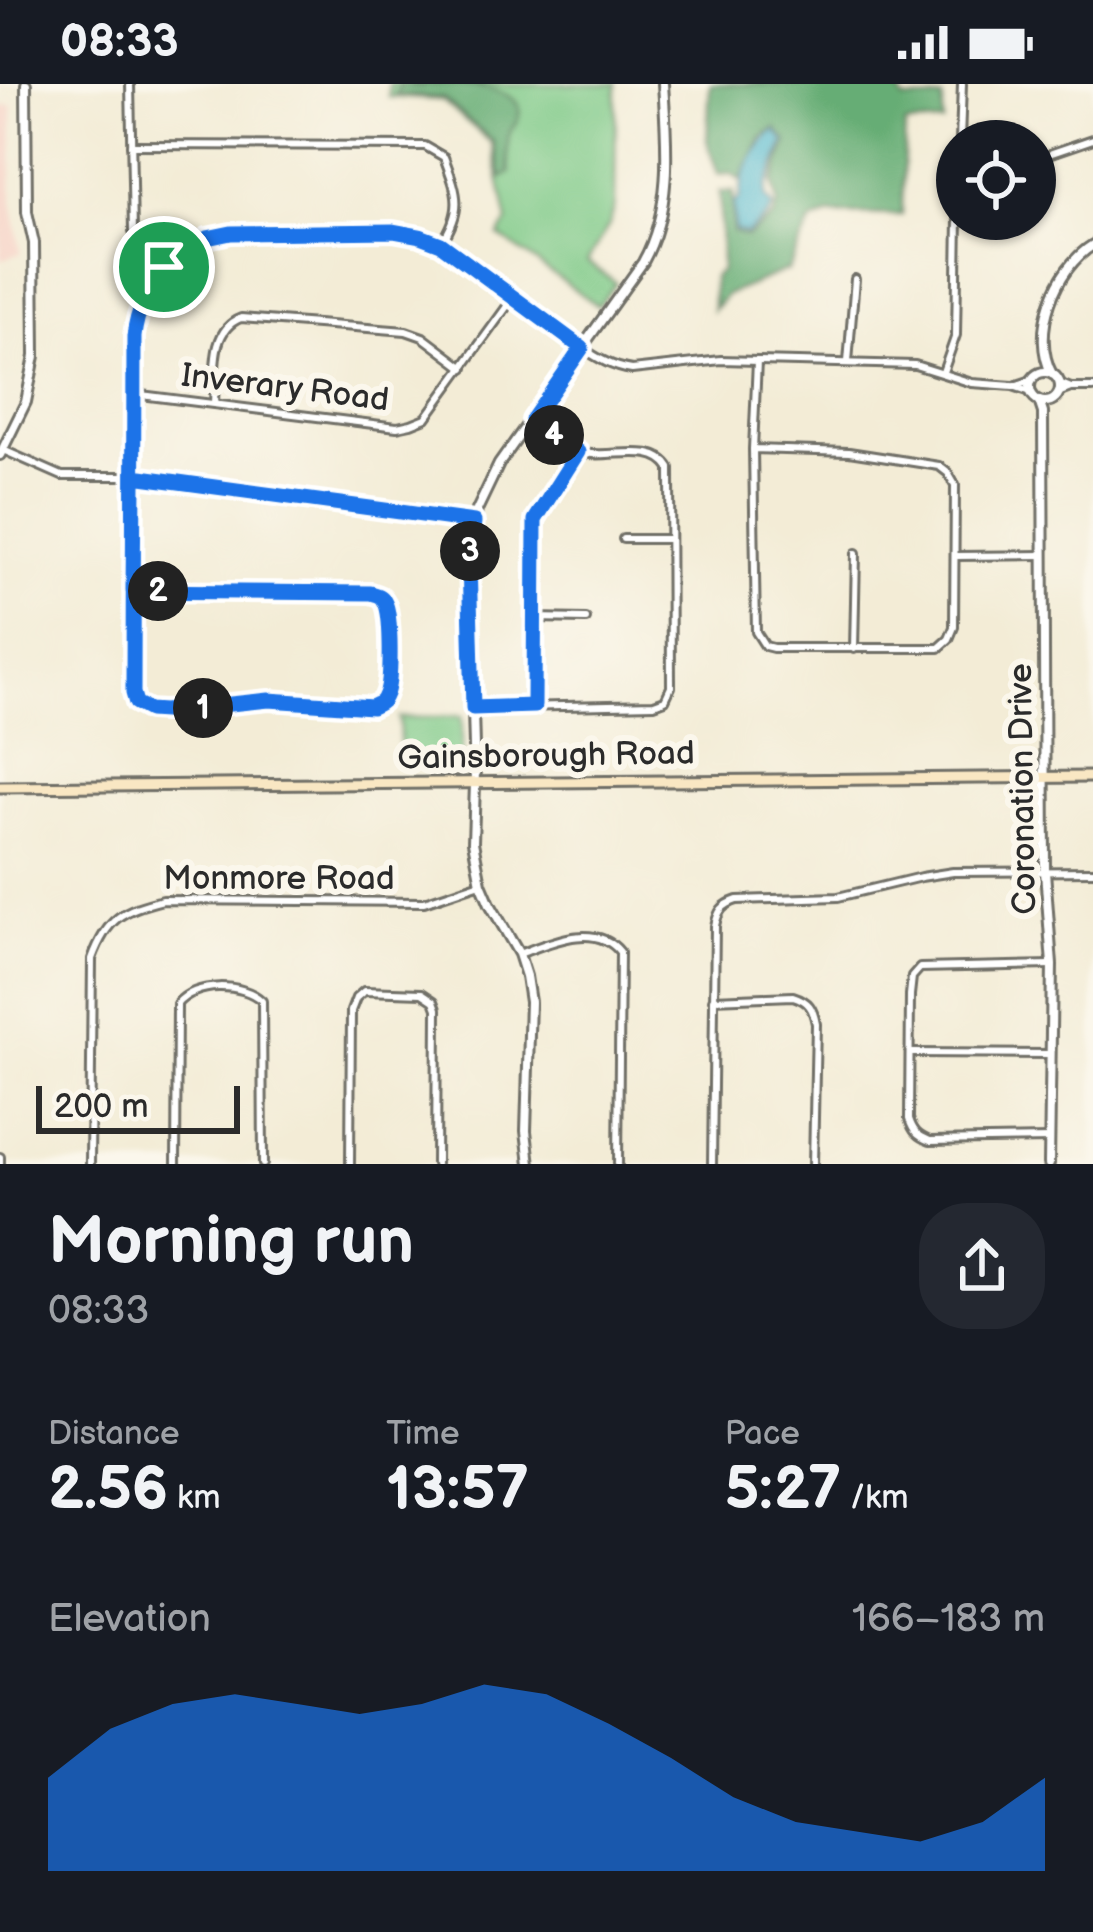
<!DOCTYPE html>
<meta charset="utf-8">
<style>
body{margin:0;font-family:"Balsamiq Sans",sans-serif;background:#242831;color:#f1f3f6;height:100vh;display:flex;flex-direction:column;font-size:45px;white-space:nowrap}
*{box-sizing:border-box;margin:0}
p{font-size:39px;color:#9ea1a6}
.icon{flex:none;width:66px;height:66px;fill:none;stroke:currentColor;stroke-width:2;stroke-linecap:round;stroke-linejoin:round}
.map{position:relative;height:1080px;overflow:hidden}
.side{display:flex;flex-direction:column;background:#171b24;flex:1}
.side>*{flex:none}
.tools{position:absolute;left:936px;top:36px;display:grid;gap:24px}
.tools a{display:grid;place-items:center;width:120px;height:120px;border-radius:50%;background:#171b24;box-shadow:0 3px 9px #0004;font-size:60px}
.scale{position:absolute;left:36px;bottom:30px;width:204px;box-sizing:border-box;padding-left:12px;border:6px solid #2b2b2b;border-top:0;font-size:33px;line-height:42px;white-space:nowrap;color:#2b2b2b;-webkit-text-stroke:9px #fbf7ec;paint-order:stroke}
.pin{position:absolute;display:grid;place-items:center;width:102px;height:102px;color:#fff;margin:-51px;border:6px solid #fff;border-radius:50%;box-shadow:0 3px 12px #0007}
.km{position:absolute;width:60px;height:60px;margin:-30px;border-radius:50%;background:#222;color:#fff;font-size:33px;line-height:60px;text-align:center}
.round{display:grid;place-items:center;flex:none;width:126px;height:126px;border-radius:48px;background:#242831}
.head{display:flex;align-items:center;justify-content:space-between;height:204px;padding:0 48px}
h1{font-size:66px;font-weight:800;line-height:90px}
.figures{display:grid;grid-template-columns:repeat(3,1fr);gap:18px;height:204px;padding:12px 48px}
.figures div{display:grid;align-content:center}
.figures b{font-size:60px;font-weight:800}
.figures small{font-size:33px;font-weight:400}
.figures p{font-size:33px}
.chart{height:336px;padding:24px 48px}
.chart p{display:flex;justify-content:space-between}
.chart svg{width:100%;height:216px;margin-top:12px;fill:#1a73e8;opacity:.7}
.status{display:flex;justify-content:space-between;align-items:center;height:84px;padding:0 60px;background:#171b24;direction:ltr}
.status svg{height:33px;fill:currentColor}
.map>svg:first-child{display:block}
</style>
<div class="status"><b>08:33</b><svg viewBox="0 0 49 12"><path d="M0 12V9h3v3zM5 12V6h3v6zM10 12V3h3v9zM15 12V0h3v12zM26 1h20v11H26zM47 4h2v5h-2z"/></svg></div>
<div class="map">
<svg width="1093" height="1080" viewBox="0 0 1093 1080">
<rect width="100%" height="100%" fill="#fbf7ec"/>
<filter id="ink" filterUnits="userSpaceOnUse"><feTurbulence type="fractalNoise" baseFrequency=".00833" numOctaves="2"/><feDisplacementMap in="SourceGraphic" scale="24" xChannelSelector="R" yChannelSelector="G"/><feConvolveMatrix kernelMatrix="1 2 1 2 8 2 1 2 1" color-interpolation-filters="sRGB"/></filter>
<filter id="wash" filterUnits="userSpaceOnUse"><feTurbulence type="fractalNoise" baseFrequency=".004" numOctaves="4" result="noise"/><feDisplacementMap in="SourceGraphic" scale="48" xChannelSelector="R" yChannelSelector="G"/><feGaussianBlur stdDeviation="2.7" result="paint"/><feColorMatrix in="noise" values="0 0 0 0 0 0 0 0 0 0 0 0 0 0 0 0 0 1.4 0 .05"/><feComposite in="paint" operator="in"/></filter>
<g filter="url(#wash)">
<rect width="100%" height="100%" fill="#f3ecd6"/>
<!-- built -->
<polygon fill="#f6d2c5" points="0,22 13,22 12,117 21,169 0,176"/>
<!-- green -->
<g fill="#7ec987" stroke="#547a59" stroke-width="3">
<polygon points="389,0 616,0 615,122 609,141 587,178 616,199 598,222 499,152 508,138 492,59 442,16 389,13"/>
<polygon points="462,632 462,679 401,680 399,634"/>
</g>
<!-- forest -->
<g fill="#66ad74" stroke="#486c50" stroke-width="3">
<path d="M401 0 421 3 426 0C449 0 531 0 518 35 516 41 510 45 509 51 506 63 509 78 510 89L502 94 493 57 443 14 395 11Z"/>
<polygon points="710,0 897,0 904,16 943,15 943,39 905,41 902,131 831,130 811,139 788,186 726,211 713,226 713,193 721,187 720,108 733,108 733,148 747,153 774,133 778,119 773,99 787,58 776,44 762,54 740,96 731,89 718,90 707,57"/>
</g>
<!-- water -->
<path fill="#50b8ce" stroke="#3e727c" stroke-width="3" d="M776 46 785 58 767 102 766 113 773 122 769 131 747 150 735 147 734 120 740 113C741 88 756 62 776 46Z"/>
</g>
<g filter="url(#ink)">
<g fill="none" stroke-linecap="round" stroke-linejoin="round">
<!-- minor casing -->
<g stroke="#716f67" stroke-width="12">
<g id="minor">
<polyline points="130,0 133,148 140,160 163,182"/>
<polyline points="960,57 962,0"/>
<path d="M131 61 425 62 444 73C458 111 464 125 441 160"/>
<polyline points="1052,69 1093,55"/>
<polyline points="848,278 855,195"/>
<polyline points="943,288 956,251 958,135"/>
<polyline points="1059,299 1071,304 1093,304"/>
<polyline points="1017,301 1032,296"/>
<polyline points="1058,309 1071,304"/>
<polyline points="133,310 397,343 411,340 426,334 513,214"/>
<path d="M214 319C216 290 209 246 241 234L406 247 423 253 464 284"/>
<polyline points="753,365 756,548 765,562 773,564 939,564 949,555 954,543 955,401 948,389 939,382 849,368 753,365 757,277"/>
<polyline points="3,366 62,392 134,392 474,438"/>
<polyline points="623,455 669,455"/>
<polyline points="957,472 1043,471"/>
<path d="M133 507 359 509 380 512C391 528 394 593 386 610 382 619 381 618 372 623L269 616 209 624 149 626 137 619 133 609C133 490 133 372 134 253 140 198 179 161 231 149L393 147 420 152 441 160 582 264C599 275 612 283 632 286L721 276 915 281 972 299 1013 302 1031 308"/>
<polyline points="534,534 586,535"/>
<polyline points="854,565 856,469"/>
<polyline points="534,621 535,436 578,368"/>
<path d="M473 624 654 620 665 616 671 603 670 384C653 356 607 377 580 368 564 363 546 346 532 336"/>
<path d="M519 870C549 859 595 837 620 868L618 1080"/>
<path d="M713 915 793 912C809 917 813 924 816 940L813 1080"/>
<polyline points="911,969 1051,970"/>
<path d="M1050 1055 930 1057C917 1052 913 1047 909 1035L910 911 912 893 920 884 1052 881"/>
<polyline points="0,1073 0,1080"/>
<path d="M90 1080 92 875C107 834 122 826 163 816L424 818 481 799"/>
<path d="M176 1080 177 920C194 898 243 898 262 917L263 1080"/>
<polyline points="350,1080 351,927 356,914 364,907 422,909 434,917 437,925 436,1080"/>
<path d="M712 1080 715 842C718 827 722 821 737 816L838 813 921 793 953 788 1093 787"/>
</g>
</g>
<!-- tertiary casing -->
<g stroke="#716f67" stroke-width="14">
<g id="tertiary">
<circle cx="1045" cy="303" r="15"/>
<path d="M1052 290C1030 250 1055 184 1093 161"/>
<polyline points="1039,317 1043,329 1045,787 1052,881 1049,1080"/>
<polyline points="0,371 26,318 35,272 34,159 27,128 26,0"/>
<path d="M530 1080 526 1047 530 918 526 892 519 870 490 820 481 799 473 758 475 700 469 477 477 426 499 380 643 178C673 124 667 60 663 0"/>
</g>
</g>
<!-- secondary casing -->
<g stroke="#716f67" stroke-width="15">
<polyline id="secondary" points="0,703 1093,693"/>
</g>
<!-- minor -->
<use href="#minor" stroke="#fff" stroke-width="6"/>
<!-- tertiary -->
<use href="#tertiary" stroke="#fff" stroke-width="8"/>
<!-- secondary -->
<use href="#secondary" stroke="#f9e7c3" stroke-width="9"/>
</g>
</g>
<g fill="none" stroke-linecap="round" stroke-linejoin="round" filter="url(#ink)">
<!-- route casing -->
<g stroke="#fff" stroke-width="24">
<path id="route" d="M164 183C148 205 137 225 134 253 134 372 133 490 133 609L136 619 149 626 164 627 269 616 372 623C381 618 382 620 386 610 392 596 391 535 386 521 382 511 380 512 371 509L133 507 134 401V392L474 438 469 477 473 624 534 622 535 436 578 368 532 336 582 264 441 160 420 152 393 147 231 149 207 154 164 183"/>
</g>
<!-- route -->
<use href="#route" stroke="#1a73e8" stroke-width="15"/>
</g>
<g text-anchor="middle" dominant-baseline="central" stroke-width="12" stroke-linejoin="round" paint-order="stroke">
<!-- street labels -->
<g font-size="33" fill="#2b2b2b" stroke="#fbf7ec">
<text transform="translate(285 304) rotate(7)">Inverary Road</text>
<text transform="translate(546 672) rotate(-1)">Gainsborough Road</text>
<text transform="translate(1023 705) rotate(-91)">Coronation Drive</text>
<text x="279" y="795">Monmore Road</text>
</g>
</g>
</svg>
<div class="tools">
<a><svg class="icon" aria-label="locate" viewBox="0 0 24 24"><circle cx="12" cy="12" r="6"/><path d="M12 2v4M12 18v4M2 12h4M18 12h4"/></svg></a>
</div>
<div class="scale">200 m</div>
<div class="pin" style="left:164px;top:183px;background:#1e9e55"><svg class="icon" aria-label="arrive" viewBox="0 0 24 24"><path d="M6 21V4h12l-3 4 3 4H6"/></svg></div>
<b class="km" style="left:203px;top:624px">1</b>
<b class="km" style="left:158px;top:507px">2</b>
<b class="km" style="left:470px;top:467px">3</b>
<b class="km" style="left:554px;top:351px">4</b>
</div>
<section class="side">
<div class="head"><div><h1>Morning run</h1><p>08:33</p></div><a class="round"><svg class="icon" aria-label="share" viewBox="0 0 24 24"><path d="M12 15V3M7 8l5-5 5 5M5 13v7h14v-7"/></svg></a></div>
<div class="figures">
<div><p>Distance</p><b>2.56<small> km</small></b></div>
<div><p>Time</p><b>13:57</b></div>
<div><p>Pace</p><b>5:27<small> /km</small></b></div>
</div>
<div class="chart"><p><span>Elevation</span>166–183 m</p>
<svg viewBox="0 0 160 44" preserveAspectRatio="none"><path d="M0 44V25L10 15L20 10L30 8L40 10L50 12L60 10L70 6L80 8L90 14L100 21L110 29L120 34L130 36L140 38L150 34L160 25V44z"/></svg>
</div>
</section>
